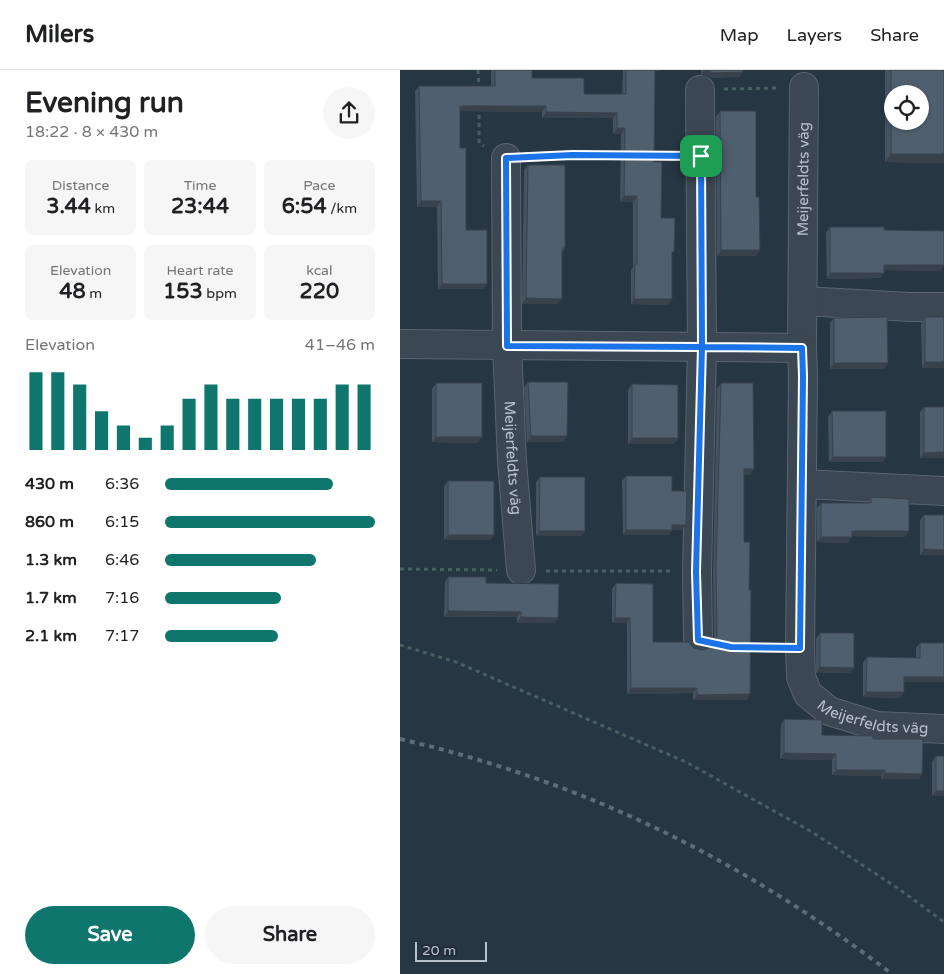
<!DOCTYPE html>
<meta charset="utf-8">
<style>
body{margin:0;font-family:"Varela Round",sans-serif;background:#f6f6f6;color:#202124;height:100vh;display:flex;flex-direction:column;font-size:19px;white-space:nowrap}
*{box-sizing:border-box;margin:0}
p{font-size:16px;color:#757577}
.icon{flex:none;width:28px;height:28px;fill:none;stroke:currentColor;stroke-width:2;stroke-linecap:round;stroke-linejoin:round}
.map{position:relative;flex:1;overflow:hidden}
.details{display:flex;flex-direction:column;background:#fff;width:400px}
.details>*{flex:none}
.fabs{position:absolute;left:484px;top:15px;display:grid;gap:10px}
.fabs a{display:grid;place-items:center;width:45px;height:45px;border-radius:50%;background:#fff;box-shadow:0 1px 4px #0004;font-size:25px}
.scale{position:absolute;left:15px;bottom:12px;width:72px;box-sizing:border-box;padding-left:5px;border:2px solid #b8c2cc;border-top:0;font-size:14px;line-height:18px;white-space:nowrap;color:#b8c2cc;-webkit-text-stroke:4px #202c38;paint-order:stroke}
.pin{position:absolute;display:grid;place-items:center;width:42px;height:42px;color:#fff;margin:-21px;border-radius:10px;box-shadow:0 2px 8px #0006}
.round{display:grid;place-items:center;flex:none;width:52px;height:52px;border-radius:26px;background:#f6f6f6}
.headline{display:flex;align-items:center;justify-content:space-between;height:85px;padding:0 25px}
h1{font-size:28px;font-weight:800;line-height:38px}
.metrics{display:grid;grid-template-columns:repeat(3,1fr);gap:8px;height:85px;padding:5px 25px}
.metrics div{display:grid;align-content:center;border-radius:8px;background:#f6f6f6;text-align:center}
.metrics b{font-size:21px;font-weight:800}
.metrics small{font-size:14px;font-weight:400}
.metrics p{font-size:14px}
.chart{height:140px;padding:10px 25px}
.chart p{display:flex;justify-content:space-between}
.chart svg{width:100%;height:90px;margin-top:5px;stroke:#0f766e;stroke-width:6}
.cta{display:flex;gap:10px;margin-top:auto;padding:10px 25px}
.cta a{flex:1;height:58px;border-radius:30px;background:#0f766e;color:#fff;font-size:20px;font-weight:800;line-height:58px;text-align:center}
.cta a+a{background:#f6f6f6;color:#202124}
ul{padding:0 25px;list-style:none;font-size:16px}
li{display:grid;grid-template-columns:80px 60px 1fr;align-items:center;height:38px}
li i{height:12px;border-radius:6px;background:#0f766e}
header{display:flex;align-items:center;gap:30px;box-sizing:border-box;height:70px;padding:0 25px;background:#fff;border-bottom:1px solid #e0e0e0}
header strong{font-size:24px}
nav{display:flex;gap:28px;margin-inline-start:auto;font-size:18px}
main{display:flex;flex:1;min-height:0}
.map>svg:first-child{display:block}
</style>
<header>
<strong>Milers</strong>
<nav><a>Map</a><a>Layers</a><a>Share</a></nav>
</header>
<main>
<section class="details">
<div class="headline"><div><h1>Evening run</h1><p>18:22 · 8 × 430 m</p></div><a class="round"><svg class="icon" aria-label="share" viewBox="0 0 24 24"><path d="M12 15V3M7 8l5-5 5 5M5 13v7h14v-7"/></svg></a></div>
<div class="metrics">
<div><p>Distance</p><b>3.44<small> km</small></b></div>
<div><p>Time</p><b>23:44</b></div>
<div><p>Pace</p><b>6:54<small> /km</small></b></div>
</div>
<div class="metrics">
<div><p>Elevation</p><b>48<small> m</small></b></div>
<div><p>Heart rate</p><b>153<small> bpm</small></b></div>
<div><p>kcal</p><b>220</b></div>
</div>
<div class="chart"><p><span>Elevation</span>41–46 m</p>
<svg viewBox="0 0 160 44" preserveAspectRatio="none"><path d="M5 44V6M15 44V6M25 44V12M35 44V25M45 44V32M55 44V38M65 44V32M75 44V19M85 44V12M95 44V19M105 44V19M115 44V19M125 44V19M135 44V19M145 44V12M155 44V12"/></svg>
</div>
<ul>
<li><b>430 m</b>6:36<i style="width:80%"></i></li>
<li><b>860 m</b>6:15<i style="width:100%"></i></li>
<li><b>1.3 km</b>6:46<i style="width:72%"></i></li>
<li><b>1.7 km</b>7:16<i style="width:55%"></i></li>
<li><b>2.1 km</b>7:17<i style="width:54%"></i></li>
</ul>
<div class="cta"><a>Save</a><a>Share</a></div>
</section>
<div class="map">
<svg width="544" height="904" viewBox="0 0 544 904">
<rect width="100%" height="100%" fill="#273643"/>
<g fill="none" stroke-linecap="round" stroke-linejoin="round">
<!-- minor casing -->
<g stroke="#596570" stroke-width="30">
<g id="minor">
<path id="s1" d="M106 88 107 276 112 391 121 500"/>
<polyline points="403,231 510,237 544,237"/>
<path id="s2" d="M0 274 402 278 404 17"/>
<path id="s3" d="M402 278 403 306 400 578 401 607 408 624 429 641 477 656 544 659"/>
<polyline points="402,414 544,421"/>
<polyline points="298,570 297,502 302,277 300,20"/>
</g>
</g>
<!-- path -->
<g stroke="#476060" stroke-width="3" stroke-dasharray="4 4" stroke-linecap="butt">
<polyline points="78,0 79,18"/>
<polyline points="324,19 378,18"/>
<polyline points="79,37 79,73 84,76"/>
<polyline points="252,85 276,86"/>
<polyline points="132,86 223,85"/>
<polyline points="0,499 97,500"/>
<polyline points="146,501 272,501"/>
<polyline points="0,575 56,592 286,692 412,762 499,819 544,852"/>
<polyline points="348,577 374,578"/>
</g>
<!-- minor -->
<use href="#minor" stroke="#3b4753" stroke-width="28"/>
<!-- rail -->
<path stroke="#5d6c7a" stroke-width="4" stroke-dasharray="5 5" stroke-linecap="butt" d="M0 669C185 712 341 789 492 904"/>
</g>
<!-- wall -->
<g fill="#45525f">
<polygon points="91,0 132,0 132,8 184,24 222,24 223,0 261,0 255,1 254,92 261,148 272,186 268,235 231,234 231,200 233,197 233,132 220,132 221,64 213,64 213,48 142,48 142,42 60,41 60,78 66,160 83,219 38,219 37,137 17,137 15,21 19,16 91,16"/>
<polygon points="301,0 343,0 339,7 309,8 301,5"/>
<polygon points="485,0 544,0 544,93 485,92"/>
<polygon points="320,41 356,186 317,186 316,47"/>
<polygon points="128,95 165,178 162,183 158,234 122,234 124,100"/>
<polygon points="430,157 484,160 544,195 540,201 484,200 484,203 480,208 427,209 426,163"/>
<polygon points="525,247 544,247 544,298 522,298 521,253"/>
<polygon points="434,248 488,293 484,299 430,299 430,253"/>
<polygon points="128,312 164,372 127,372 124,318"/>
<polygon points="36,313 78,373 32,372 32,319"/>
<polygon points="321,313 350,405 344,405 344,472 347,630 293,630 293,623 227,624 227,553 212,553 212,519 216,513 253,572 294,578 302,580 309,578 312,575 314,570 313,502 317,318"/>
<polygon points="232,314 278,368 274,374 228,374 228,320"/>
<polygon points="524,337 544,337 544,388 520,388 520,342"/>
<polygon points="432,341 483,392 429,392 428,347"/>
<polygon points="226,406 272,421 286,455 282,460 272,460 268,465 223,465 222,411"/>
<polygon points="140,407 185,461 181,466 136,466 136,412"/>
<polygon points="48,411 94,465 90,470 44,470 44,416"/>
<polygon points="471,427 505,467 452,466 448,473 417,472 417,438 421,433 467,433"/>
<polygon points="524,445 544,485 520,485 520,450"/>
<polygon points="48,507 86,513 158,548 155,553 117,553 117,547 44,547 45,512"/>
<polygon points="420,563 450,603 416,603 416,569"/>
<polygon points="520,573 544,612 504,612 500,628 463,627 463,593 467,587 516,588 516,578"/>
<polygon points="384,649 422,665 473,669 519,709 481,709 481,706 432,705 432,690 380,689 381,655"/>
<polygon points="536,686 544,726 532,726 532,692"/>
</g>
<!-- shaded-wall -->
<g fill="#38424d">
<polygon points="304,0 307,0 343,2 339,7 309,8 301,5"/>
<polygon points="60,36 146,36 142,42 57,41"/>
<polygon points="146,42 217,43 213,48 142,48"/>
<polygon points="217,58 225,58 221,64 213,64"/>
<polygon points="491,84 544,84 544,93 485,92"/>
<polygon points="224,126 237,126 233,132 220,132"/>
<polygon points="21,131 41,131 37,137 17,137"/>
<polygon points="321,180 360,180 356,186 317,186"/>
<polygon points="484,195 544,195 540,201 480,200"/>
<polygon points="430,203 484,203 480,208 427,209"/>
<polygon points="42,214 87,214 83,219 38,219"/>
<polygon points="126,228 162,229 158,234 122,234"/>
<polygon points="234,229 272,229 268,235 231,234"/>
<polygon points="525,292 544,292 544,298 522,298"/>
<polygon points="434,293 488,293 484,299 430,299"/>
<polygon points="131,366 167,366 164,372 127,372"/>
<polygon points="36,367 82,367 78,373 32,372"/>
<polygon points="232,368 278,368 274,374 228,374"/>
<polygon points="544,382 544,388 520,388 524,383"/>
<polygon points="433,387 486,387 483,392 429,392"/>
<polygon points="344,399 354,399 350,405 340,405"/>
<polygon points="272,455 286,455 282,460 272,460 268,465 223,465 226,460"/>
<polygon points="139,461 185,461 181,466 136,466"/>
<polygon points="452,461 509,461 505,467 448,466"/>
<polygon points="48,465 94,465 90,470 44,470"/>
<polygon points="421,467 452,467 448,473 417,472"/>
<polygon points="524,479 544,480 544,485 520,485"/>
<polygon points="48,541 121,542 117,547 44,547"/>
<polygon points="121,547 158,548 155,553 117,553"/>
<polygon points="215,548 230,548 227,553 212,553"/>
<polygon points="420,597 454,598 450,603 416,603"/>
<polygon points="504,607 544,607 544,612 500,612"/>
<polygon points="231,618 297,618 293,623 227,624"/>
<polygon points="466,622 504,622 500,628 463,627"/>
<polygon points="350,624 347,630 293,630 297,625"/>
<polygon points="384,683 436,684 432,690 380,689"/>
<polygon points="436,700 485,700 481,706 432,705"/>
<polygon points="485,703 522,704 519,709 481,709"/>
<polygon points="536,721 544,721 544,726 532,726"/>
</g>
<!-- building -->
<g fill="#505f6e" stroke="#38424d" fill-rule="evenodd">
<polygon points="95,0 132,0 132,8 184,8 184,24 226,24 226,0 255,0 254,92 262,92 261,148 275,148 274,182 272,182 272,229 234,229 235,194 237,194 237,126 224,126 225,58 217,58 217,43 146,42 146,36 60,36 60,78 66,78 66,160 87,160 87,214 42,214 41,131 21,131 19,16 95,16"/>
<polygon points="307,0 343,0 343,2 313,3"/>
<path d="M491 0H544V84H491ZM492 24H520V51H492Z"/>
<polygon points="320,41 356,41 356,127 359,127 360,180 321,180"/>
<polygon points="128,95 165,95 165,178 162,178 162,229 126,228"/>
<polygon points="430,157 484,157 484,160 544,161 544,195 484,195 484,203 430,203"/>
<polygon points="487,247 488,293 434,293 434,248"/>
<rect x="525" y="247" width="19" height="45"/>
<polygon points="128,312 168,312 167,366 131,366"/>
<rect x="36" y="313" width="46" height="54"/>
<polygon points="321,313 353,313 354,399 344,399 344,472 350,472 349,520 351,520 350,624 297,625 297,618 231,618 230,548 215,548 216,513 253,514 253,572 288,572 294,578 302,580 309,578 316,572 317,564 316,497"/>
<polygon points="232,314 278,315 278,368 232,368"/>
<polygon points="524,337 544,337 544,382 524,383"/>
<polygon points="432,341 486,341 486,387 433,387"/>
<polygon points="226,406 272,406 272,421 287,421 286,455 272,455 272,460 226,460"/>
<polygon points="140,407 185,407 185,461 139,461"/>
<rect x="48" y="411" width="46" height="54"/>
<polygon points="471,427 509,429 509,461 452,461 452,467 421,467 421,433 471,433"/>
<polygon points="524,445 544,445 544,480 524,479"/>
<polygon points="48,507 86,507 86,513 159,514 158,548 121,547 121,542 48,541"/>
<polygon points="420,563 454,563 454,598 420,597"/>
<polygon points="520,573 544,573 544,607 504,607 504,622 466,622 467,587 520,588"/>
<polygon points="384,649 422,650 422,665 473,666 473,669 523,669 522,704 485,703 485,700 436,700 436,684 384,683"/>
<rect x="536" y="686" width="8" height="35"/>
</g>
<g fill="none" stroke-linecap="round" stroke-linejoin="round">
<!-- route casing -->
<g stroke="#fff" stroke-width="10">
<polyline id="route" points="301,86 172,85 106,88 107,276 302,277 296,502 298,570 331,577 400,578 403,306 402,278 302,277 301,86"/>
</g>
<!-- route -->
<use href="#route" stroke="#1a73e8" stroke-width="6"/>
</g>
<g text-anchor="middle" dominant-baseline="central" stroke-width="5" stroke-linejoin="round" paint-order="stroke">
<!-- street labels -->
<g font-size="15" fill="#b8c2cc" stroke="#202c38">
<text stroke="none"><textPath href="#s2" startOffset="571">Meijerfeldts väg</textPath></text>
<text stroke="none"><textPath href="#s1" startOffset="300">Meijerfeldts väg</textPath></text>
<text stroke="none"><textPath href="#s3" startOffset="419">Meijerfeldts väg</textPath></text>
</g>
</g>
</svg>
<div class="fabs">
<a><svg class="icon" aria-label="locate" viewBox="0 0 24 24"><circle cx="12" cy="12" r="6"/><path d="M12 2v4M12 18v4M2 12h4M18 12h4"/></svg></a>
</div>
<div class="scale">20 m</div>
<div class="pin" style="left:301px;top:86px;background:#1e9e55"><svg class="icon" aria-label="arrive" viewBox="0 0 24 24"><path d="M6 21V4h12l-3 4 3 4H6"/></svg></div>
</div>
</main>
